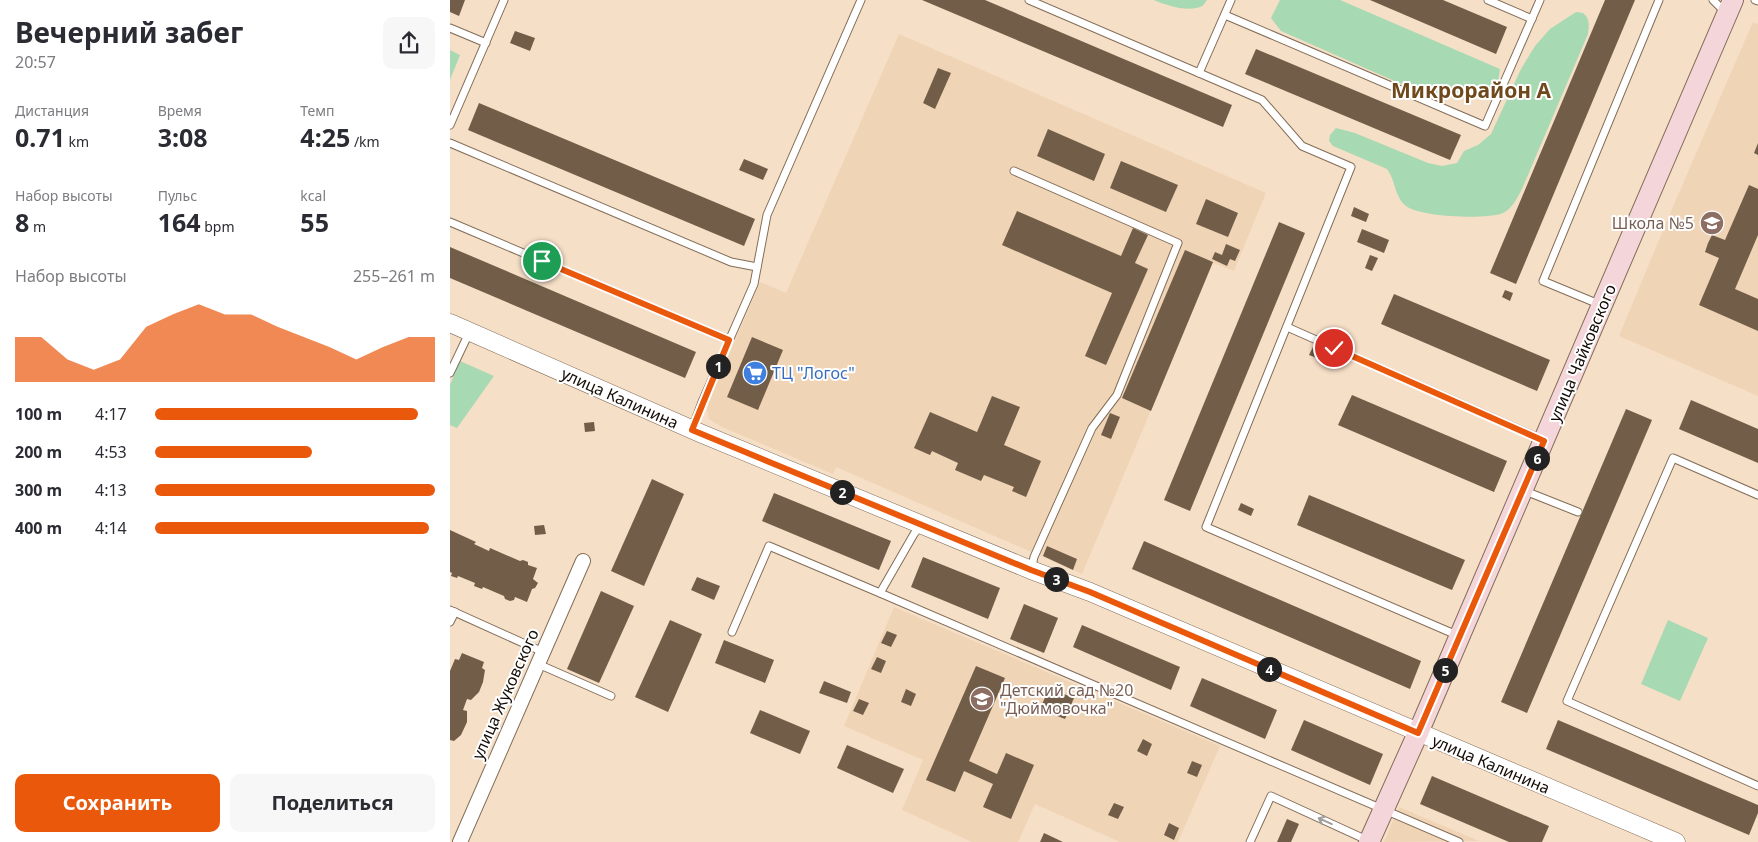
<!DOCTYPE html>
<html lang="ru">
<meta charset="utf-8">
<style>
body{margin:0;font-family:"Noto Sans",sans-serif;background:#f7f7f7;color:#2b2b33;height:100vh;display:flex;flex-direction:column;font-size:19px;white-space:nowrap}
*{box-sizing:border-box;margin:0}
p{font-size:16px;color:#7c7c81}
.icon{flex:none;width:28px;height:28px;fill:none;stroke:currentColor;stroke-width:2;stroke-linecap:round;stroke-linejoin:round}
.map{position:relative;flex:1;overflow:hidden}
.side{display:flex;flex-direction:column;background:#fff;width:450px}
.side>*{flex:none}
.pin{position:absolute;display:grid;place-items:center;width:42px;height:42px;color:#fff;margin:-21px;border:2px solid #fff;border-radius:50%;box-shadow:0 1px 5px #0007}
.km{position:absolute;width:25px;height:25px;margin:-12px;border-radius:50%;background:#222;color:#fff;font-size:14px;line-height:25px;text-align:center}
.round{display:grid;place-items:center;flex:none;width:52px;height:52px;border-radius:10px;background:#f7f7f7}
.overview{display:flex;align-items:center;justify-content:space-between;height:85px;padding:0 15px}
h1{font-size:28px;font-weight:700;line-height:38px}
.figures{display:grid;grid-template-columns:repeat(3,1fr);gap:8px;height:85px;padding:5px 15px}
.figures div{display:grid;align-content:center}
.figures b{font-size:25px;font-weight:700}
.figures small{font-size:14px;font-weight:400}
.figures p{font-size:14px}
.chart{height:140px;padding:10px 15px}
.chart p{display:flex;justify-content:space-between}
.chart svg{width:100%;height:90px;margin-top:5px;fill:#ea580c;opacity:.7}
.cta{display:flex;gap:10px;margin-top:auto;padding:10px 15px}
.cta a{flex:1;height:58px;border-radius:10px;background:#ea580c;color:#fff;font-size:20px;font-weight:700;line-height:58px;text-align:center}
.cta a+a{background:#f7f7f7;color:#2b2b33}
ul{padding:0 15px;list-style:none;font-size:16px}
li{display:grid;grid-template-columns:80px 60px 1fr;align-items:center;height:38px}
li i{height:12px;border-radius:6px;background:#ea580c}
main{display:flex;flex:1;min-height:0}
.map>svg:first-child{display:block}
</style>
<main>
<section class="side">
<div class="overview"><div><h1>Вечерний забег</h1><p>20:57</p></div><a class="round"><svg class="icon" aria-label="share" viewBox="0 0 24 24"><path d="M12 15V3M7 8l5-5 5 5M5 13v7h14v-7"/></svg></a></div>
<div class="figures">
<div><p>Дистанция</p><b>0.71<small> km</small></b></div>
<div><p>Время</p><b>3:08</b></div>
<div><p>Темп</p><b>4:25<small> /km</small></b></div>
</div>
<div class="figures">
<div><p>Набор высоты</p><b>8<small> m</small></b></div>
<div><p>Пульс</p><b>164<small> bpm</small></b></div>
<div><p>kcal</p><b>55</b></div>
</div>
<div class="chart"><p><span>Набор высоты</span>255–261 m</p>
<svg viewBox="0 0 160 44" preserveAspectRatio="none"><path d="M0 44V22L10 22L20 33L30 38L40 33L50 17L60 11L70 6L80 11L90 11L100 17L110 22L120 27L130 33L140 27L150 22L160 22V44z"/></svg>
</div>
<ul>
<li><b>100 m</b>4:17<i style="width:94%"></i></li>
<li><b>200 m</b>4:53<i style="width:56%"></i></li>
<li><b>300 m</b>4:13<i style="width:100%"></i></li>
<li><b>400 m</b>4:14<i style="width:98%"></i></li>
</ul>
<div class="cta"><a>Сохранить</a><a>Поделиться</a></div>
</section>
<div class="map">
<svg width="1308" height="842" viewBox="0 0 1308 842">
<rect width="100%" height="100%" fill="#f6dfc7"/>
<!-- built -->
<g fill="#f0d4b6">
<polygon points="1303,22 1308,24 1308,396 1169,336 1222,209"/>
<polygon points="449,34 816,193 784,271 763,263 632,574 386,467 383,474 272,427 259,419 257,411 258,404 310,282 336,293"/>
<polygon points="444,607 770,746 728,842 670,842 585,804 568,842 522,842 452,810 473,760 394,726"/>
<polygon points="949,807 1029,841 934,842"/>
</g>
<!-- green -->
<g fill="#a7d9b3">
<path d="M704 0H757C755 2 754 5 752 6 740 13 715 5 704 0Z"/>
<polygon points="830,0 890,0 1050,69 1047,90 1017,89 992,102 831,31 821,18"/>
<path d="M1126 12 1133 13C1140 19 1139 24 1138 34L1072 189C1067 198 1062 209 1053 213 1036 220 970 217 956 206 944 196 946 181 937 169L883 146 879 141 880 135 886 128 905 133 978 163 992 166 1007 163 1014 151 1028 145 1041 134 1071 69 1085 46 1100 29Z"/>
<polygon points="0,50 10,55 0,80"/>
<polygon points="10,361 44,376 7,428 0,425 0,385"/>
<polygon points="1218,620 1258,638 1230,701 1191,684"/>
</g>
<!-- building -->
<g fill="#715d48">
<polygon points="0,0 15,0 9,16 0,12"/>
<polygon points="472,0 535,0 782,105 773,127"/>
<polygon points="920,0 993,0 1057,27 1046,54"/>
<polygon points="1155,0 1185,0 1066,284 1040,273"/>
<polygon points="65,31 85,38 80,51 60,43"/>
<polygon points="806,49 1011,135 1000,160 795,74"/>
<polygon points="488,68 501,73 485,109 473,103"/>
<polygon points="29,103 305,219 294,246 18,130"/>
<polygon points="598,129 655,154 644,181 587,156"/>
<polygon points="1308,143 1308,155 1304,153"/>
<polygon points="294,159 318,169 313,180 289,170"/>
<polygon points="671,161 728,185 716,212 660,188"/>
<polygon points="1299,185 1308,189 1308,235 1285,289 1308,299 1308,331 1249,305 1269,258 1255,252 1258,243 1262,235 1275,240"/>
<polygon points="756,199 788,213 778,237 746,224"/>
<polygon points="904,207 919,214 916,222 901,216"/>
<polygon points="567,211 671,256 683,228 698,235 685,263 698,269 656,365 635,356 662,293 552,245"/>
<polygon points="829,222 855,233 740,511 714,500"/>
<polygon points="912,229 939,240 934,253 907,242"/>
<polygon points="776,244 790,250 785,261 780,259 777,266 762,259 765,252 772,255"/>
<polygon points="0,247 246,352 235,378 0,278"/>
<polygon points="735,250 763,262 701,411 672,398"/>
<polygon points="920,255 928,258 922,271 915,268"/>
<polygon points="1055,290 1063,293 1060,301 1052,297"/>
<polygon points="944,294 1100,360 1087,391 931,324"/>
<polygon points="302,337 333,350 308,410 277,397"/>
<polygon points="863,347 876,353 872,360 859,355"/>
<polygon points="902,395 1057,461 1044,492 888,425"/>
<polygon points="542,396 570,407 554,445 591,461 576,497 562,491 564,487 534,475 531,481 505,470 508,463 482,451 480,455 464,448 480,412 527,432"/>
<polygon points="1241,400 1308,429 1308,463 1229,429"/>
<polygon points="1176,409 1202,420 1077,713 1051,702"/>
<polygon points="660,413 670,417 661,439 651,435"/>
<polygon points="144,422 145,431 135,432 134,423"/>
<polygon points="202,479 234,494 194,586 161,571"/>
<polygon points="324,493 441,541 429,570 312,521"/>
<polygon points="859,495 1015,560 1002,590 847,525"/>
<polygon points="791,503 804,509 801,516 788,510"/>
<polygon points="94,525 96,534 85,535 84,526"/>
<polygon points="0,530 26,542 24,544 39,551 40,548 70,561 73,560 78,562 78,565 87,568 83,579 88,583 85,588 82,589 77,602 65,597 64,600 60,601 55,599 54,596 33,587 32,589 24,586 25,583 8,576 7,578 1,576 2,573 0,572"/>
<polygon points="694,541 971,661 960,689 682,569"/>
<polygon points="597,546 627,559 623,570 593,556"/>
<polygon points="473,557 550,588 538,619 461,587"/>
<polygon points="247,577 270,586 264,600 241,590"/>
<polygon points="151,591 184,606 149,683 117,669"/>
<polygon points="574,604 608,618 594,653 560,639"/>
<polygon points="220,620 252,634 218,712 185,697"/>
<polygon points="632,625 730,667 721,690 623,647"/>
<polygon points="437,631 447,635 441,647 431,643"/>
<polygon points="274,640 324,660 315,683 265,663"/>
<polygon points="12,653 34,662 32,668 35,670 33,682 29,692 21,700 17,699 13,710 17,711 17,722 11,735 4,741 0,740 0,671 5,659 9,660"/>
<polygon points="427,657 436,661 431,673 421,669"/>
<polygon points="526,666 555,678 519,761 547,774 556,753 584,765 561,819 533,807 543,784 514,771 505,792 476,780"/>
<polygon points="752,678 827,710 815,739 740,706"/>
<polygon points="374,681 401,692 397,703 369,693"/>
<polygon points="599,688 624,698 615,719 590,709"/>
<polygon points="456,689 466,694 461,706 451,702"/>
<polygon points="409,699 419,703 413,715 403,711"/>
<polygon points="310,710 360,731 350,754 300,733"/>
<polygon points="854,720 933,754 920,785 841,750"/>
<polygon points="1108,720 1308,805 1308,813 1299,835 1096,749"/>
<polygon points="693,739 702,744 697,756 687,751"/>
<polygon points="397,745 454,769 443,793 387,768"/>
<polygon points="742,761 752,765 747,777 737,773"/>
<polygon points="982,776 1099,826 1092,842 1059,842 970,804"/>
<polygon points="664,803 674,807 668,819 658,815"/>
<polygon points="837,819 849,824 841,842 827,842"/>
<polygon points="719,823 729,828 724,840 714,835"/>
<polygon points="594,833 613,842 590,842"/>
</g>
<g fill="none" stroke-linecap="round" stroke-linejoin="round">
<!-- service casing -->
<g stroke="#826d58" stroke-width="9">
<g id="service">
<polyline points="579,0 812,100 852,146 901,167 756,527 1009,636"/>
<polyline points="1038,0 1082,19"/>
<polyline points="1263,0 1275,12"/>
<polyline points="1305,0 1308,1"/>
<polyline points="775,15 1035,126 1090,0"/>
<polyline points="0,28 36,43"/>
<polyline points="749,73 781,0"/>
<polyline points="0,125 54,0"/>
<polyline points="0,143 281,262 307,267"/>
<polyline points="564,171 728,243 667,395 642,428 584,557 581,570"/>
<polyline points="0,222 279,340"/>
<polyline points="1151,305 1093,281 1209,0"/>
<polyline points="837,327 1093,440"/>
<polyline points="0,373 19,333"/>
<polyline points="242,429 252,402 304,284 317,215 411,0"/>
<polyline points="1075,491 1128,512"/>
<polyline points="1308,495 1223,458 1117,701 1308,786"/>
<polyline points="471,525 464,534 430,593 1009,842"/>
<polyline points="0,610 93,652"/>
<polyline points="0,622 5,612"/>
<polyline points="282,632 319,546 430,593"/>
<polyline points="88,664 161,696"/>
<polyline points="800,842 821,796 919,841"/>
</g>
</g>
<!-- minor casing -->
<g stroke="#826d58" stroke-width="16">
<polyline id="minor" points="10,842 133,561"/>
</g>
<!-- tertiary casing -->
<g stroke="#826d58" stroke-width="19">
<polyline id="tertiary" points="0,323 250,433 581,570 640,592 1226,842"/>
</g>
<!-- secondary casing -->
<g stroke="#826d58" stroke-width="22">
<polyline id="secondary" points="919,842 968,733 1283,0"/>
</g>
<!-- service -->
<use href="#service" stroke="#fff" stroke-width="7"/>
<!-- minor -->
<use href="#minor" stroke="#fff" stroke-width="14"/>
<!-- tertiary -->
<use href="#tertiary" stroke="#fff" stroke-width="18"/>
<!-- secondary -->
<use href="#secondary" stroke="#f3d5da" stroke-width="20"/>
</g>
<!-- one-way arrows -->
<defs><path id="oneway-shaft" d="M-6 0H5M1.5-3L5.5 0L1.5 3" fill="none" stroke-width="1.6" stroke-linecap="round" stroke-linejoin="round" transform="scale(1.25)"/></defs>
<use stroke="#a19d9b" href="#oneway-shaft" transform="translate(875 821) rotate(-156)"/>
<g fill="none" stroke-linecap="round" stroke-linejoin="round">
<!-- route casing -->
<g stroke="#fff" stroke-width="10">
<polyline id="route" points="92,261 279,340 242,430 581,570 640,592 968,733 1094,441 884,348"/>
</g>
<!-- route -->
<use href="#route" stroke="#ea580c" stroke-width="6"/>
</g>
<!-- icons -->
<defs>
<g id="school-disc" transform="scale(1.25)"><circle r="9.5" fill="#8d6e63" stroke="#fff"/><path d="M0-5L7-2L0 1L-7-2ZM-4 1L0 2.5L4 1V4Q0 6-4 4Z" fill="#fff"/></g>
<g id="supermarket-disc" transform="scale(1.25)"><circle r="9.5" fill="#3f7fe0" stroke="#fff"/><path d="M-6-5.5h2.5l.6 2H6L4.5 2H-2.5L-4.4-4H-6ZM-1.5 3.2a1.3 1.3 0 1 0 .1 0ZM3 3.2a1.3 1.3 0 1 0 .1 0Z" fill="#fff"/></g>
</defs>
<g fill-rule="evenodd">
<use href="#school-disc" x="1262" y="223"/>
<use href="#supermarket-disc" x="305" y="373"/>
<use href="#school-disc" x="532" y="699"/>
</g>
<g text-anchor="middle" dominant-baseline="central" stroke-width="4" stroke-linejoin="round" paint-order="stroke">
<!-- education labels -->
<g font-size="16" fill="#785e54" stroke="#fff" text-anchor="end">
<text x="1244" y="223">Школа №5</text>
<text x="550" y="690" text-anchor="start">Детский сад №20<tspan x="550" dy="18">"Дюймовочка"</tspan></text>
</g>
<!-- street labels -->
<g font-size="16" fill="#130b04" stroke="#fff">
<text transform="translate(1132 353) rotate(-67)">улица Чайковского</text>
<text transform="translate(170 398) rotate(24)">улица Калинина</text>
<text transform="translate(55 694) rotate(-66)">улица Жуковского</text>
<text transform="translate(1041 764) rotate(23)">улица Калинина</text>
</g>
<!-- shop labels -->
<g font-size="16" fill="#366cbe" stroke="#fff" text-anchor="start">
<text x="322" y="373">ТЦ "Логос"</text>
</g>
<!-- district labels -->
<g font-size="21" font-weight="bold" fill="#6f481b" stroke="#fff">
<text x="1021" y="90">Микрорайон А</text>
</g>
</g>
</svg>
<div class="pin" style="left:92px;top:261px;background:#1e9e55"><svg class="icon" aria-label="arrive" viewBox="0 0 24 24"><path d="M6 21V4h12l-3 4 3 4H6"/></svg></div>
<div class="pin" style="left:884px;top:348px;background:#d93025"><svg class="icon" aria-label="check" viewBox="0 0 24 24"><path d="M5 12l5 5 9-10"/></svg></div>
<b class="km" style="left:268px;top:366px">1</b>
<b class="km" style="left:392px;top:492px">2</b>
<b class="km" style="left:606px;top:579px">3</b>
<b class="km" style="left:819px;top:669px">4</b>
<b class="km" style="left:995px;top:670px">5</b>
<b class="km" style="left:1087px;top:458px">6</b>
</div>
</main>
